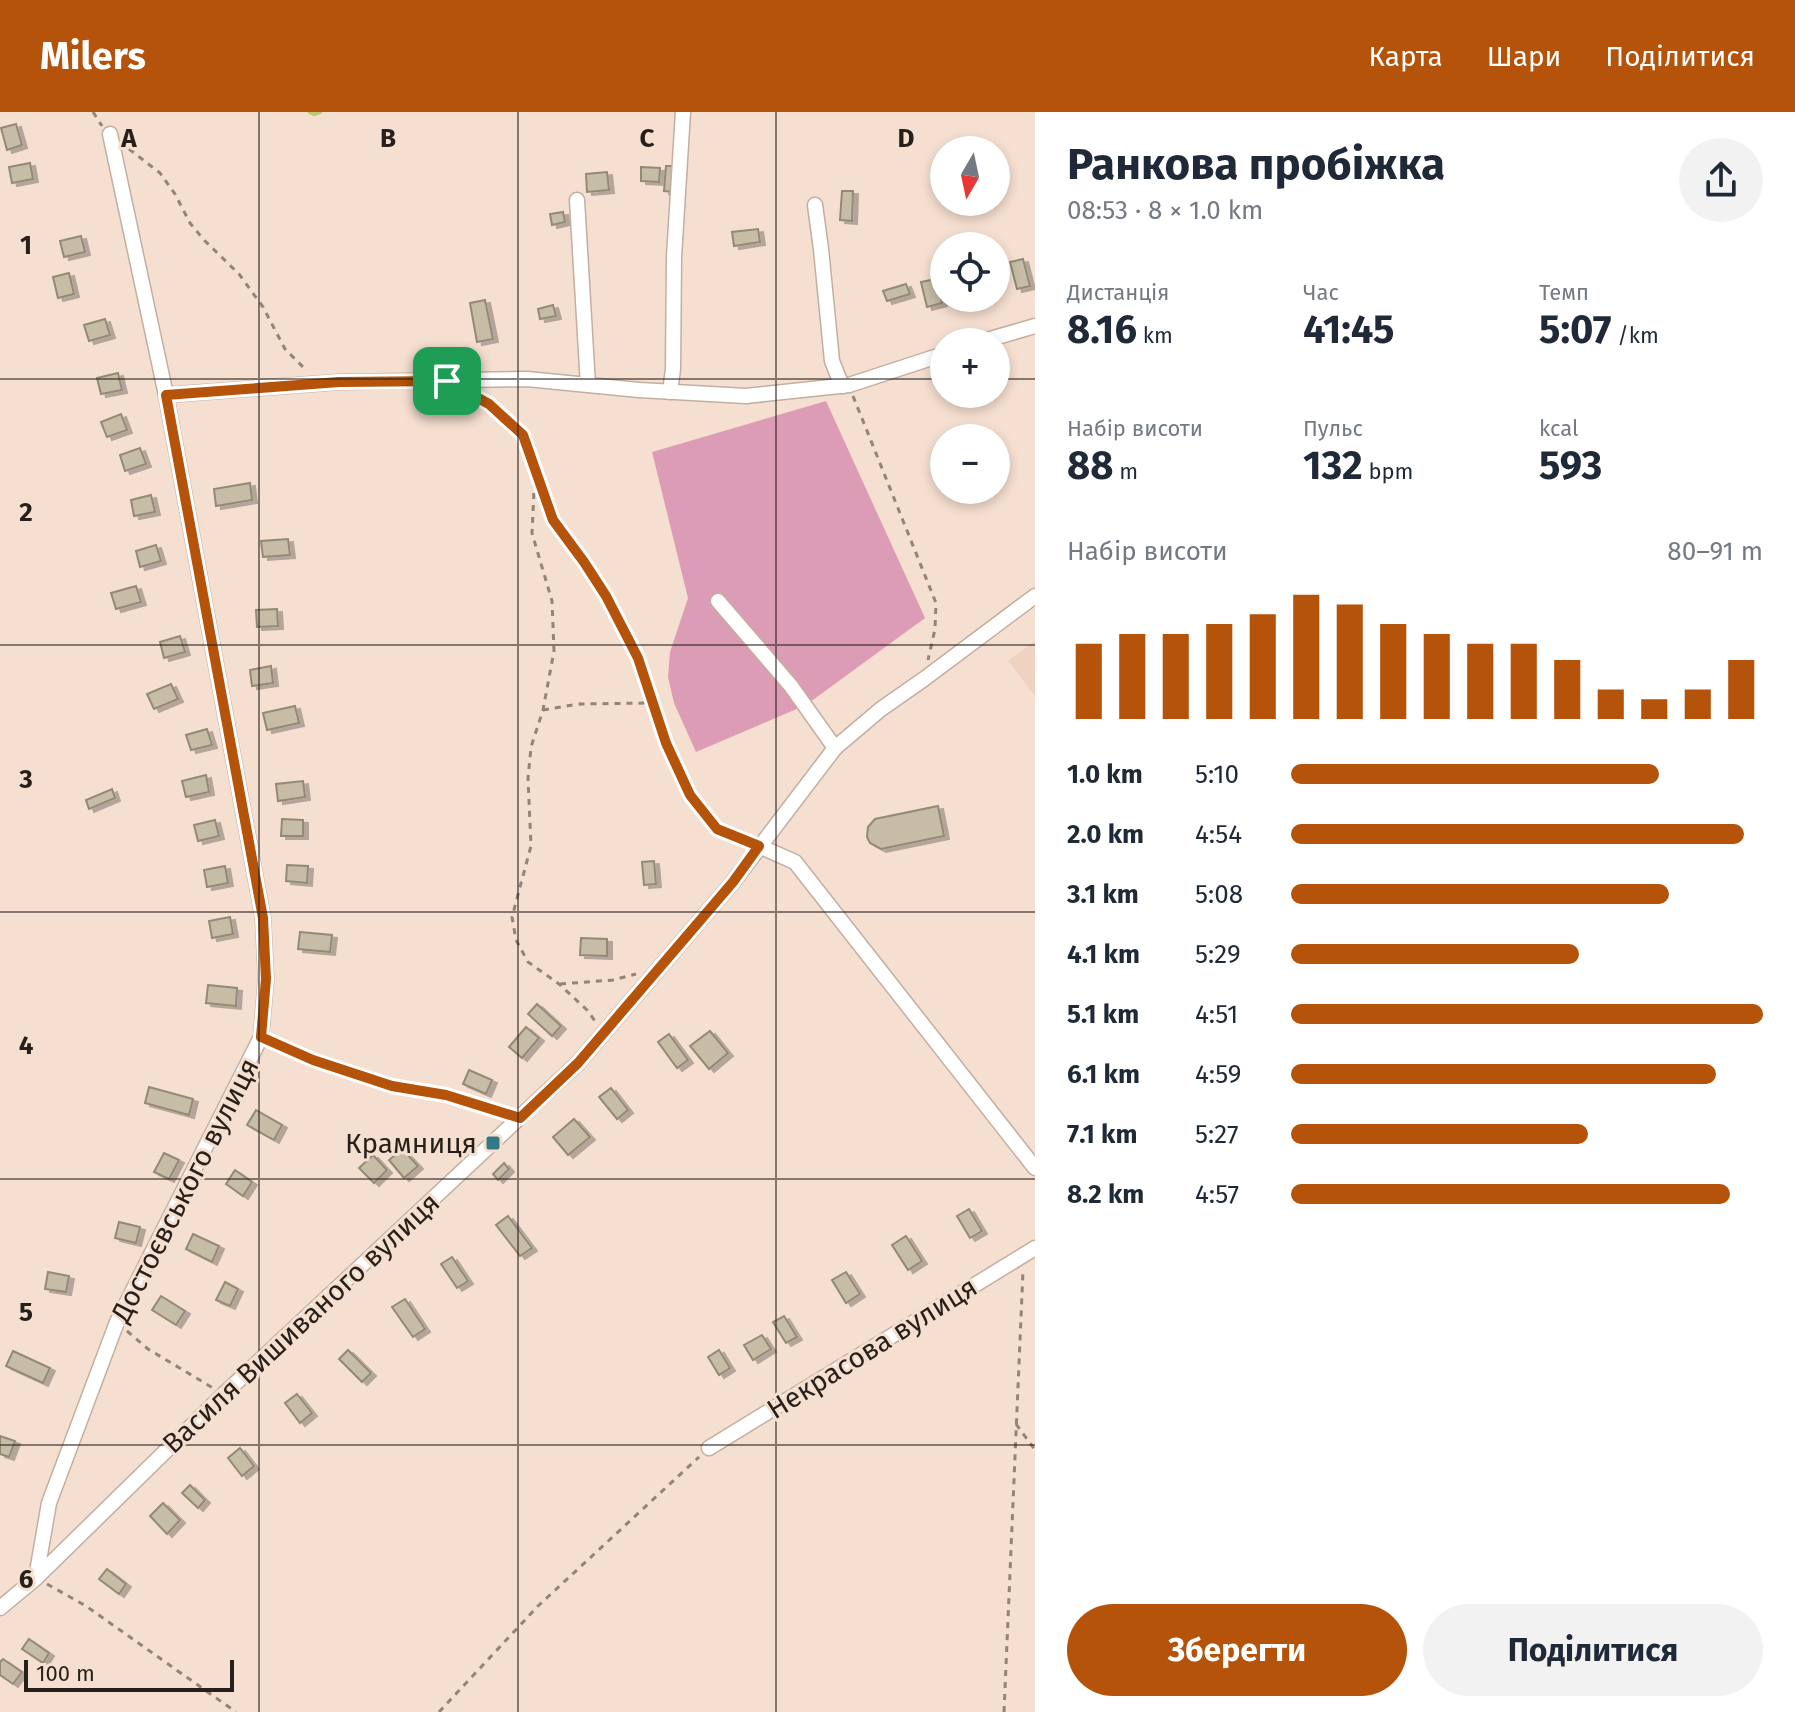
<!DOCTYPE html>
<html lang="uk">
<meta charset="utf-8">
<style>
body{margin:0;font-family:"Fira Sans",sans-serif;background:#f2f2f3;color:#1f2937;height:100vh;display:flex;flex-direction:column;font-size:30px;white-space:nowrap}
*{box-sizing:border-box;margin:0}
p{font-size:26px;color:#747a83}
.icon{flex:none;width:44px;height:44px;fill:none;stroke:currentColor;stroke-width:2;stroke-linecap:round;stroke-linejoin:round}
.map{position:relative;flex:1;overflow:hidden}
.details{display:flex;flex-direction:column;background:#fff;width:760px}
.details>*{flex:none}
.needle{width:52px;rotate:189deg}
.controls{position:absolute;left:930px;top:24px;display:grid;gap:16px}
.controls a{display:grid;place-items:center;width:80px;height:80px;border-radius:50%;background:#fff;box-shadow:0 4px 12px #0003;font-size:40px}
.scale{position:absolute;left:24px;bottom:20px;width:210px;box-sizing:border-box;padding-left:8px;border:4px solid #271f1a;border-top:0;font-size:22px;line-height:28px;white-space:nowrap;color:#271f1a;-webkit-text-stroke:6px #f5dfd0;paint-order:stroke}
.pin{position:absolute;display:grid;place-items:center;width:68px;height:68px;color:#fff;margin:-34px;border-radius:16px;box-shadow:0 4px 12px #0006}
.round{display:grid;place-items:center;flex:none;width:84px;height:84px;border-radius:42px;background:#f2f2f3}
.overview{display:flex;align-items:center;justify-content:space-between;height:136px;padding:0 32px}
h1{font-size:44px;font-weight:700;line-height:60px}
.metrics{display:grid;grid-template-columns:repeat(3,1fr);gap:12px;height:136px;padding:8px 32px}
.metrics div{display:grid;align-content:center}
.metrics b{font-size:40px;font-weight:700}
.metrics small{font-size:22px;font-weight:400}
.metrics p{font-size:22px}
.chart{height:224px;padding:16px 32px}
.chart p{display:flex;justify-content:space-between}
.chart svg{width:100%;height:144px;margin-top:8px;stroke:#b45309;stroke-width:6}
.button{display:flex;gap:16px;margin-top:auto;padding:16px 32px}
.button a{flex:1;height:92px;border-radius:48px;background:#b45309;color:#fff;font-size:32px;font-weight:700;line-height:92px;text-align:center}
.button a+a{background:#f2f2f3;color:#1f2937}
ul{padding:0 32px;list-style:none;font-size:26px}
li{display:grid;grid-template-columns:128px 96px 1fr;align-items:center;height:60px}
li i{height:20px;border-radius:10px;background:#b45309}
header{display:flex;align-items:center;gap:48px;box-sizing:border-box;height:112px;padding:0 40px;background:#b45309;color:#fff}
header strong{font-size:38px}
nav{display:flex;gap:44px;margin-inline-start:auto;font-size:28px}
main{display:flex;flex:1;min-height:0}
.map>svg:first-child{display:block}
</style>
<header>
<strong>Milers</strong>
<nav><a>Карта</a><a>Шари</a><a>Поділитися</a></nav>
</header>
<main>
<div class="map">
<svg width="1035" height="1600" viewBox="0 0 1035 1600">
<defs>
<filter id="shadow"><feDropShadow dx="5" dy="3" stdDeviation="0" flood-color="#0004"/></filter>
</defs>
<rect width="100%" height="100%" fill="#f5dfd0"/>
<!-- built -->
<polygon fill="#efd2c0" points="1035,529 1035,584 1008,549"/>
<!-- green -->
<polygon fill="#dd9cb6" points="826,289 925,506 806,593 696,640 674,591 668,565 670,540 688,486 652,340"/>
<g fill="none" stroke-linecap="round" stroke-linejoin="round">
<!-- stream -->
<polyline stroke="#b7c971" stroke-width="4" points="310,0 314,2 320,0"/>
</g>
<!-- building -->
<g fill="#c7bda7" stroke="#938a75" stroke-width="2" filter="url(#shadow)">
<polygon points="16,12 22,33 7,38 1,16"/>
<polygon points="30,51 33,67 12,71 9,55"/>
<polygon points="666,54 676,54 675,80 664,79"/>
<polygon points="641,55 660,56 659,70 641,69"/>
<polygon points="607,60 609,78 587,80 586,62"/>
<polygon points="842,79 853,79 852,109 840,108"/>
<polygon points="563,100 565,110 552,113 550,102"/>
<polygon points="758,117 760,130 734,134 732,120"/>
<polygon points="81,124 85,140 64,145 60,129"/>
<polygon points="1023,147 1030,174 1017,177 1010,150"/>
<polygon points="69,161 74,182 58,186 53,165"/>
<polygon points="936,167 942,191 927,195 921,170"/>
<polygon points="906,172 910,182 887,189 883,179"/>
<polygon points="485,188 493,227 477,230 470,191"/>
<polygon points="553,193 556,204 540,207 538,197"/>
<polygon points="105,207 110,223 89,229 84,213"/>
<polygon points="118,261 122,278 101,282 97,266"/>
<polygon points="121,302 127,318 107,325 101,310"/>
<polygon points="140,336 146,352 125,359 120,343"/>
<polygon points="250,371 252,388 216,394 214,377"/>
<polygon points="151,383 155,400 134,404 131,388"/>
<polygon points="288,427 290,443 263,445 261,429"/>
<polygon points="156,433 161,449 140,455 136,439"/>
<polygon points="136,474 141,490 116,497 111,481"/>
<polygon points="277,497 278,514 257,515 256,498"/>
<polygon points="180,524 185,540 164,546 160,530"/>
<polygon points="271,554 273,571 252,574 250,558"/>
<polygon points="171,572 178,587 154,597 147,582"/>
<polygon points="295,594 299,611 267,618 263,601"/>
<polygon points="207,617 212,633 191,638 186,623"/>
<polygon points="206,663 209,680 186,685 182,669"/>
<polygon points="303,669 305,685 278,689 276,672"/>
<polygon points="112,677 115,686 89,697 86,688"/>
<polygon points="938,694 944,724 881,737 870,731 867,725 868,715 875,707"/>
<polygon points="282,707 303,708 303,724 281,724"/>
<polygon points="215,708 219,724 198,729 194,713"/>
<polygon points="654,749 656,772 644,773 642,750"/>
<polygon points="287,753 308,754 307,771 286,769"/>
<polygon points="225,754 228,771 207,775 204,758"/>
<polygon points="230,805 233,822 212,826 209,809"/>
<polygon points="300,820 332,823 330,840 298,837"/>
<polygon points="581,826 607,827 607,844 580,843"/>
<polygon points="208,873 237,876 236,894 206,891"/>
<polygon points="537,892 561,914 552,924 528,902"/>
<polygon points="526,915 539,926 522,946 509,935"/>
<polygon points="710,919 728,941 709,957 690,934"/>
<polygon points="669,922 688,948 677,956 658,930"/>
<polygon points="469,958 492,968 486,982 463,972"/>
<polygon points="149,975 193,987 189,1003 145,991"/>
<polygon points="611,976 628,998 617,1007 599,985"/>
<polygon points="256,998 282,1013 274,1028 247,1013"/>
<polygon points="574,1007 590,1025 568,1043 553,1025"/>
<polygon points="402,1037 418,1054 404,1066 389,1048"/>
<polygon points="164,1041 179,1048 169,1067 154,1060"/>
<polygon points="373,1043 387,1058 374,1071 359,1056"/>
<polygon points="504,1051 509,1057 498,1068 493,1062"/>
<polygon points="235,1058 252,1070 243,1084 226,1072"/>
<polygon points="969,1097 982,1119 970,1126 957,1104"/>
<polygon points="508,1104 532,1136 520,1144 496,1113"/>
<polygon points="119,1110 140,1115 136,1131 115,1126"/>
<polygon points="193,1122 219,1134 212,1150 186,1137"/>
<polygon points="906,1124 922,1149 908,1158 892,1133"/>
<polygon points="452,1145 468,1169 457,1176 441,1152"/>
<polygon points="48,1160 69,1164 66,1180 45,1177"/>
<polygon points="846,1160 860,1182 846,1191 832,1168"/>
<polygon points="225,1170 238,1177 230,1194 216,1188"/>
<polygon points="161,1184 185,1199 176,1213 152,1198"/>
<polygon points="405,1187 425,1217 413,1225 392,1195"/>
<polygon points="784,1204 797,1225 786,1231 773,1210"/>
<polygon points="762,1223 771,1237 753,1248 744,1233"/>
<polygon points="348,1238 371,1261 362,1270 339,1247"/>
<polygon points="719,1238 730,1256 719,1263 708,1245"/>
<polygon points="13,1239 50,1256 43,1271 6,1254"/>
<polygon points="297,1282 312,1301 300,1311 285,1291"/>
<polygon points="0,1324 15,1329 9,1345 0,1342"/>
<polygon points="240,1336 254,1354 242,1364 228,1346"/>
<polygon points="190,1373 205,1388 198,1396 182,1381"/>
<polygon points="163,1391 180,1408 167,1422 150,1404"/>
<polygon points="107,1457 126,1472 119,1482 99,1467"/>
<polygon points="29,1527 49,1541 43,1551 22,1537"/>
<polygon points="3,1547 22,1560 13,1572 0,1563 0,1550"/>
</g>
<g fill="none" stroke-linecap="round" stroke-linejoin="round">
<!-- minor casing -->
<g stroke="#c4aea0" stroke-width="17">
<g id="minor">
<polyline points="577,88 588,273"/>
<polyline points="815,93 821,137 832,249 842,274"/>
<polyline points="980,230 1035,214"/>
<polyline points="670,280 673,257 674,145 683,0"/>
<polyline points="166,283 339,270 527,267 639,278 746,284 849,273 944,242"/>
<polyline points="718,489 791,574 835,636"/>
<polyline points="759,734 795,750 1035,1056"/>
<polyline points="709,1336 1035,1136"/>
<polyline points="36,1466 49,1391 117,1210 261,925 266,867 263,806 166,283 110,22"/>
<polyline points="0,1496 36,1466 224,1282 578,951 733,770 835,636 881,597 924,567 1035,484"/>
</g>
</g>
<!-- path -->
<g stroke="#938379" stroke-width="3" stroke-dasharray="6 6" stroke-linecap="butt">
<polyline points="93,0 102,14"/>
<polyline points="129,37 160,61 175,82 190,111 204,128 239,162 263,195 285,237 307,259"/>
<polyline points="472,282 489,292 523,323 553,408 584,450 606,484 638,546 666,631 690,683 717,717 747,729"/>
<polyline points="853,284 936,491 935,517 928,548"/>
<polyline points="535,357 532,421 552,489 554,539 543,598 531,635 528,666 531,734 512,805 516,828 528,850 559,872 587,898 595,909"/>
<polyline points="543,598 578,592 653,591"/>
<polyline points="560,872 613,868 636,862"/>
<polyline points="272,930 313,948 392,974 446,983 505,1001"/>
<polyline points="127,1219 148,1237 213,1276"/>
<polyline points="1016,1312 1035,1338"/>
<polyline points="47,1472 86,1494 236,1600"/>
<polyline points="439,1600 538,1494 699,1345"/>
<polyline points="1004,1600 1023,1159"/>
</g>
<!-- minor -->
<use href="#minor" stroke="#fff" stroke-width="14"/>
</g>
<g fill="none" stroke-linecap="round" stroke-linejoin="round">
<!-- route casing -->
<g stroke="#fff" stroke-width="16">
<polygon id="route" points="447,269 489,292 523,323 553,408 584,450 606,484 638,546 666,631 690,683 717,717 759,734 733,770 578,951 520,1006 446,983 392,974 313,948 261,925 266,867 263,806 166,283 339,270"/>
</g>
<!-- route -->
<use href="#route" stroke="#b45309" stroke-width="10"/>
</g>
<!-- grid -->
<path fill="none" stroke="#271f1a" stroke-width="2" stroke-opacity="0.55" d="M259 0V1600M518 0V1600M776 0V1600M0 267H944M996 267H1035M0 533H1035M0 800H1035M0 1067H1035M0 1333H1035"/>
<!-- markers -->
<rect fill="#327885" stroke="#f5dfd0" stroke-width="3" x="485" y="1023" width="16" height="16" rx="4"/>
<g text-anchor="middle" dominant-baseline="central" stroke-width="6" stroke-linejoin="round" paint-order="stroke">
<!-- poi labels -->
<g font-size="28" fill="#271f1a" stroke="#f5dfd0" text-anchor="end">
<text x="477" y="1031">Крамниця</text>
</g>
<!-- street labels -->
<g font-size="28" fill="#271f1a" stroke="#f5dfd0">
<text transform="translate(185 1078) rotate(-63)">Достоєвського вулиця</text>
<text transform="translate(301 1211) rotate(-43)">Василя Вишиваного вулиця</text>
<text transform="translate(872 1236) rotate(-32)">Некрасова вулиця</text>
</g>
</g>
<g font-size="26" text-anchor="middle" font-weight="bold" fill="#271f1a" stroke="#f5dfd0" stroke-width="6" stroke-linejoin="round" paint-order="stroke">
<text x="129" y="35">A</text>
<text x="388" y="35">B</text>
<text x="647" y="35">C</text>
<text x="906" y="35">D</text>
<text x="26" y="142">1</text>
<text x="26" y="409">2</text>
<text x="26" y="676">3</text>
<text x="26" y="942">4</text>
<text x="26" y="1209">5</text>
<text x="26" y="1476">6</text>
</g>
</svg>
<div class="controls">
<a><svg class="needle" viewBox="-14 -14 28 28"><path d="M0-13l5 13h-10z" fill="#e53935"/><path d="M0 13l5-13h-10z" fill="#747a83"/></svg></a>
<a><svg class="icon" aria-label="locate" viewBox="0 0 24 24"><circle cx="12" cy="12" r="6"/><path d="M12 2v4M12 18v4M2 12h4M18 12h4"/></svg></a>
<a>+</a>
<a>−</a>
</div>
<div class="scale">100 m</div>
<div class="pin" style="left:447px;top:269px;background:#1e9e55"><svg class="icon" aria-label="arrive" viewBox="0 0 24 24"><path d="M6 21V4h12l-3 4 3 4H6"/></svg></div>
</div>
<section class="details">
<div class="overview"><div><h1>Ранкова пробіжка</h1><p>08:53 · 8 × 1.0 km</p></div><a class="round"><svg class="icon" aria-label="share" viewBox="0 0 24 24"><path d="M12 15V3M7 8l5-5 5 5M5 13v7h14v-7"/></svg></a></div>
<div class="metrics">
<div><p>Дистанція</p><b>8.16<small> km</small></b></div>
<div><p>Час</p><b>41:45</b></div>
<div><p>Темп</p><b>5:07<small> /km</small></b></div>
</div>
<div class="metrics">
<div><p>Набір висоти</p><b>88<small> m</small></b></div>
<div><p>Пульс</p><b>132<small> bpm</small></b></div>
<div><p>kcal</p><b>593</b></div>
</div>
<div class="chart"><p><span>Набір висоти</span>80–91 m</p>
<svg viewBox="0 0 160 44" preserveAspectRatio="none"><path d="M5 44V21M15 44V18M25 44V18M35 44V15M45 44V12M55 44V6M65 44V9M75 44V15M85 44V18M95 44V21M105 44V21M115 44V26M125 44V35M135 44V38M145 44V35M155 44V26"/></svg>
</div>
<ul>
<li><b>1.0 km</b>5:10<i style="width:78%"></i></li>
<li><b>2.0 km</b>4:54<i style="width:96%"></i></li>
<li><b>3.1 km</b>5:08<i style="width:80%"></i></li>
<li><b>4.1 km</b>5:29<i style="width:61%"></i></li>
<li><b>5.1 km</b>4:51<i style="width:100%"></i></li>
<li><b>6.1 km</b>4:59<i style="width:90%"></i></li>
<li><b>7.1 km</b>5:27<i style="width:63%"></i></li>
<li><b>8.2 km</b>4:57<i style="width:93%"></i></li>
</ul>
<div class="button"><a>Зберегти</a><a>Поділитися</a></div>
</section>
</main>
